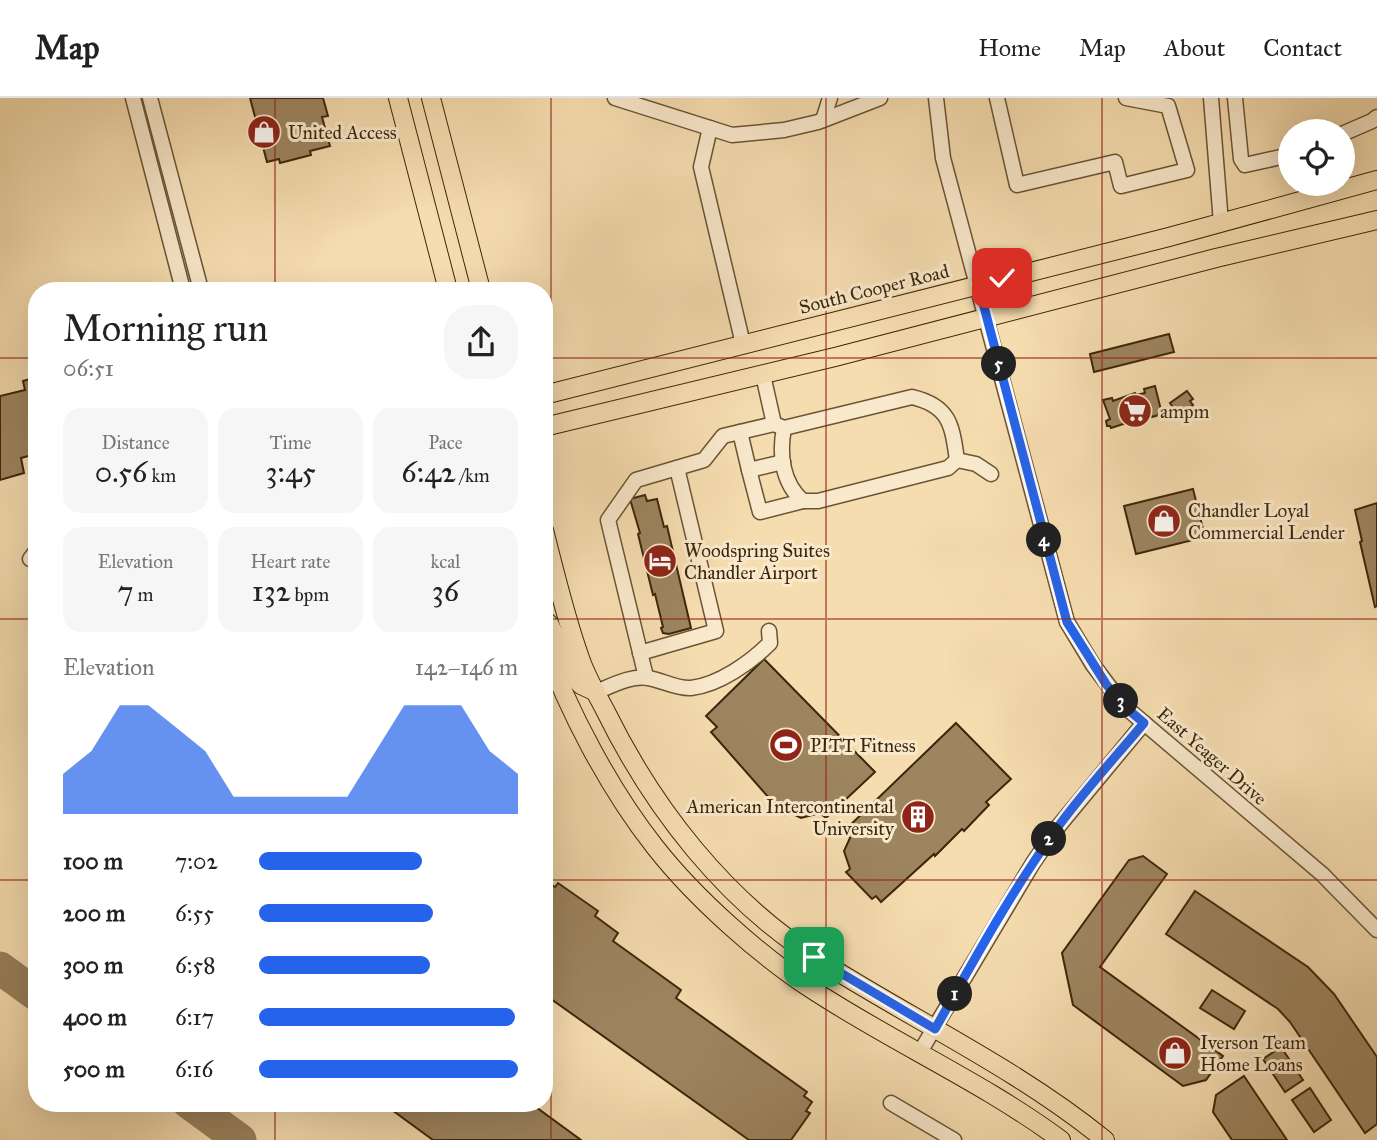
<!DOCTYPE html>
<meta charset="utf-8">
<style>
body{margin:0;font-family:"IM FELL Great Primer",serif;background:#f6f6f6;color:#222;height:100vh;display:flex;flex-direction:column;font-size:26px;white-space:nowrap}
*{box-sizing:border-box;margin:0}
p{font-size:23px;color:#767676}
.icon{flex:none;width:38px;height:38px;fill:none;stroke:currentColor;stroke-width:2;stroke-linecap:round;stroke-linejoin:round}
.map{position:relative;flex:1;overflow:hidden}
.panel{position:absolute;left:28px;top:184px;width:525px;height:830px;display:flex;flex-direction:column;background:#fff;border-radius:28px;box-shadow:0 7px 28px #0002}
.panel>*{flex:none}
.controls{position:absolute;left:1278px;top:21px;display:grid;gap:14px}
.controls a{display:grid;place-items:center;width:77px;height:77px;border-radius:50%;background:#fff;box-shadow:0 7px 28px #0002;font-size:35px}
.pin{position:absolute;display:grid;place-items:center;width:60px;height:60px;color:#fff;margin:-30px;border-radius:14px;box-shadow:0 4px 10px #0006}
.km{position:absolute;width:35px;height:35px;margin:-18px;border-radius:50%;background:#222;color:#fff;font-size:19px;line-height:35px;text-align:center}
.round{display:grid;place-items:center;flex:none;width:74px;height:74px;border-radius:28px;background:#f6f6f6}
.overview{display:flex;align-items:center;justify-content:space-between;height:119px;padding:0 35px}
h1{font-size:38px;font-weight:600;line-height:52px}
.metrics{display:grid;grid-template-columns:repeat(3,1fr);gap:10px;height:119px;padding:7px 35px}
.metrics div{display:grid;align-content:center;border-radius:18px;background:#f6f6f6;text-align:center}
.metrics b{font-size:30px;font-weight:600}
.metrics small{font-size:19px;font-weight:400}
.metrics p{font-size:19px}
.chart{height:196px;padding:14px 35px}
.chart p{display:flex;justify-content:space-between}
.chart svg{width:100%;height:126px;margin-top:7px;fill:#2563eb;opacity:.7}
ul{padding:0 35px;list-style:none;font-size:23px}
li{display:grid;grid-template-columns:112px 84px 1fr;align-items:center;height:52px}
li i{height:18px;border-radius:9px;background:#2563eb}
header{display:flex;align-items:center;gap:42px;box-sizing:border-box;height:98px;padding:0 35px;background:#fff;border-bottom:2px solid #e0e0e0}
header strong{font-size:33px}
nav{display:flex;gap:38px;margin-inline-start:auto;font-size:24px}
.map>svg:first-child{display:block}
</style>
<header>
<strong>Map</strong>
<nav><a>Home</a><a>Map</a><a>About</a><a>Contact</a></nav>
</header>
<div class="map">
<svg width="1377" height="1042" viewBox="0 0 1377 1042">
<rect width="100%" height="100%" fill="#f6ddb0"/>
<filter id="stains"><feTurbulence type="fractalNoise" baseFrequency=".00286" numOctaves="4"/><feColorMatrix values="0 0 0 0 .2 0 0 0 0 .09 0 0 0 0 .02 0 0 0 .5 -.17"/></filter>
<radialGradient id="worn" r=".72"><stop offset=".6" stop-color="#630" stop-opacity="0"/><stop offset="1" stop-color="#630" stop-opacity=".3"/></radialGradient>
<g fill="none" stroke-linecap="round" stroke-linejoin="round">
<!-- taxiway -->
<g stroke="#99825d" stroke-width="33">
<polyline points="0,870 37,897"/>
<polyline points="188,1004 240,1042"/>
</g>
</g>
<!-- building -->
<g fill="#9d8560" stroke="#3c260a" stroke-width="2">
<polygon points="250,0 323,0 328,18 322,19 330,48 310,53 311,57 280,65 279,61 267,64"/>
<polygon points="1169,236 1174,254 1094,274 1090,256"/>
<polygon points="37,279 37,349 30,350 32,357 21,360 24,375 0,382 0,298 25,292 23,283"/>
<polygon points="1155,288 1162,316 1152,319 1151,317 1111,330 1110,328 1107,328 1106,323 1110,321 1103,302 1112,300 1113,303 1135,295 1136,297 1145,295 1144,291"/>
<polygon points="1187,293 1193,301 1190,303 1193,307 1178,317 1170,305"/>
<polygon points="1193,391 1205,439 1136,456 1124,408"/>
<polygon points="645,397 647,403 657,401 664,429 667,428 691,530 669,536 663,535 661,530 663,529 655,496 653,497 638,436 640,435 630,401"/>
<polygon points="1377,405 1377,508 1375,509 1360,444 1362,443 1355,412"/>
<polygon points="764,561 875,674 826,720 820,715 801,720 787,713 784,717 711,634 717,629 706,618"/>
<polygon points="956,625 1011,681 986,704 989,707 964,733 962,731 935,758 934,756 881,804 876,798 872,801 846,774 850,771 844,753 850,740 844,733"/>
<polygon points="1143,758 1167,776 1100,869 1223,958 1206,982 1183,988 1073,907 1062,855 1129,762"/>
<polygon points="546,783 555,789 558,785 598,813 595,818 618,835 613,843 681,892 676,900 807,994 804,998 812,1004 806,1013 810,1015 791,1042 749,1042 544,896"/>
<polygon points="1195,793 1308,869 1334,896 1377,959 1377,1026 1365,1035 1290,924 1278,911 1166,836"/>
<polygon points="1212,892 1245,913 1234,931 1200,910"/>
<polygon points="1281,949 1303,982 1285,994 1263,961"/>
<polygon points="1244,978 1287,1042 1232,1042 1213,1014 1216,997"/>
<polygon points="1310,990 1331,1022 1314,1034 1292,1002"/>
<polygon points="381,1004 529,1004 581,1042 433,1042"/>
</g>
<g fill="none" stroke-linecap="round" stroke-linejoin="round">
<!-- minor casing -->
<g stroke="#6a5434" stroke-width="17">
<g id="minor">
<polyline points="133,0 183,192"/>
<polyline points="150,0 201,192"/>
<polyline points="615,0 732,37 784,32 818,24 880,0"/>
<polyline points="936,0 943,60 1067,524 1093,567 1124,608 1322,776 1377,832"/>
<polyline points="997,0 1017,87 1115,64 1121,88 1187,72 1168,8 1126,0"/>
<polyline points="1211,0 1221,125"/>
<polyline points="1235,0 1241,61 1245,67 1290,57"/>
<polyline points="823,22 830,0"/>
<polyline points="710,30 701,69 743,246"/>
<polyline points="1342,36 1372,23 1377,19"/>
<path d="M774 326 784 330 912 299C950 308 952 327 957 362L976 366 991 376"/>
<path d="M784 330C779 356 782 385 803 403H818L948 370 957 362"/>
<polyline points="740,334 749,372 783,364"/>
<polyline points="749,372 760,414 803,403"/>
<polyline points="30,461 37,452"/>
<polyline points="640,555 716,533 677,370"/>
<polyline points="646,579 608,422 636,382 704,362 723,338 774,326 763,277"/>
<path d="M596 594C611 588 631 577 648 580 662 582 676 591 691 590 719 587 751 564 770 545L769 533"/>
<polyline points="920,954 1033,765 1057,730 1144,625"/>
<polyline points="891,1005 954,1042"/>
</g>
</g>
<!-- major casing -->
<g stroke="#3c260a" stroke-width="20">
<g id="major">
<polyline points="398,0 448,192"/>
<polyline points="431,0 481,192"/>
<polyline points="544,297 1169,139 1377,82"/>
<polyline points="544,329 835,259 1216,160 1377,122"/>
<path d="M544 432C555 475 565 518 580 560 586 578 596 595 605 612 653 710 725 803 819 862 913 922 1018 971 1105 1042"/>
<polyline points="544,521 550,527 572,577 581,587 596,594"/>
<path d="M544 545C568 613 610 692 655 749 695 800 761 859 816 894 896 946 984 985 1061 1042"/>
</g>
</g>
<!-- minor -->
<use href="#minor" stroke="#f9e9cc" stroke-width="14"/>
<!-- major -->
<use href="#major" stroke="#f6ddb0" stroke-width="18"/>
</g>
<g fill="none" stroke-linecap="round" stroke-linejoin="round">
<!-- route casing -->
<g stroke="#fff" stroke-width="14">
<path id="route" d="M814 859 935 931C973 864 1010 796 1055 733 1082 695 1114 661 1144 625L1124 608 1106 586 1067 524 978 186 1002 180"/>
</g>
<!-- route -->
<use href="#route" stroke="#2563eb" stroke-width="9"/>
</g>
<!-- grid -->
<path fill="none" stroke="#8f2418" stroke-width="2" stroke-opacity="0.55" d="M275 0V192M551 0V1042M826 0V1042M1102 0V1042M0 260H37M544 260H1377M0 521H37M544 521H1377M0 782H37M544 782H1377M275 1004V1042"/>
<!-- icons -->
<defs>
<g id="shop-disc" transform="scale(1.75)"><circle r="9.5" fill="#8f2418" stroke="#f9e9cc"/><path d="M-5-2.5h2.3a2.7 3.5 0 0 1 5.4 0H5L5.5 6h-11ZM-1.5-2.5h3a1.5 2.3 0 0 0-3 0Z" fill="#fff"/></g>
<g id="supermarket-disc" transform="scale(1.75)"><circle r="9.5" fill="#8f2418" stroke="#f9e9cc"/><path d="M-6-5.5h2.5l.6 2H6L4.5 2H-2.5L-4.4-4H-6ZM-1.5 3.2a1.3 1.3 0 1 0 .1 0ZM3 3.2a1.3 1.3 0 1 0 .1 0Z" fill="#fff"/></g>
<g id="hotel-disc" transform="scale(1.75)"><circle r="9.5" fill="#8f2418" stroke="#f9e9cc"/><path d="M-6-4.5h1.5V1H6V5H4.5V3h-9V5H-6ZM-4 0a1.8 1.8 0 1 1 3.6 0ZM.5 0V-2.5h3Q6-2.5 6 0Z" fill="#fff"/></g>
<g id="stadium-disc" transform="scale(1.75)"><circle r="9.5" fill="#8f2418" stroke="#f9e9cc"/><path d="M0-5a6.5 5 0 1 0 0 10a6.5 5 0 1 0 0-10ZM-3.5-1.8h7v3.6h-7Z" fill="#fff"/></g>
<g id="building-disc" transform="scale(1.75)"><circle r="9.5" fill="#8f2418" stroke="#f9e9cc"/><path d="M-4-6H4V6H1V3H-1V6H-4ZM-2.5-4.3h1.7v1.8h-1.7ZM.8-4.3h1.7v1.8H.8ZM-2.5-1h1.7V.8h-1.7ZM.8-1h1.7V.8H.8Z" fill="#fff"/></g>
</defs>
<g fill-rule="evenodd">
<use href="#shop-disc" x="264" y="34"/>
<use href="#supermarket-disc" x="1135" y="313"/>
<use href="#shop-disc" x="1164" y="423"/>
<use href="#hotel-disc" x="660" y="463"/>
<use href="#stadium-disc" x="786" y="647"/>
<use href="#building-disc" x="918" y="719"/>
<use href="#shop-disc" x="1175" y="955"/>
</g>
<g text-anchor="middle" dominant-baseline="central" stroke-width="6" stroke-linejoin="round" paint-order="stroke">
<!-- poi labels -->
<g font-size="19" fill="#3c260a" stroke="#f9e9cc" text-anchor="start">
<text x="288" y="34">United Access</text>
<text x="1160" y="313">ampm</text>
<text x="1188" y="412">Chandler Loyal<tspan x="1188" dy="22">Commercial Lender</tspan></text>
<text x="684" y="452">Woodspring Suites<tspan x="684" dy="22">Chandler Airport</tspan></text>
<text x="810" y="647">PITT Fitness</text>
<text x="894" y="708" text-anchor="end">American Intercontinental<tspan x="894" dy="22">University</tspan></text>
<text x="1200" y="944">Iverson Team<tspan x="1200" dy="22">Home Loans</tspan></text>
</g>
<!-- street labels -->
<g font-size="19" fill="#3c260a" stroke="#f9e9cc">
<text transform="translate(874 191) rotate(-14)">South Cooper Road</text>
<text transform="translate(1212 658) rotate(41)">East Yeager Drive</text>
</g>
</g>
<rect width="100%" height="100%" filter="url(#stains)"/>
<rect width="100%" height="100%" fill="url(#worn)"/>
</svg>
<div class="controls">
<a><svg class="icon" aria-label="locate" viewBox="0 0 24 24"><circle cx="12" cy="12" r="6"/><path d="M12 2v4M12 18v4M2 12h4M18 12h4"/></svg></a>
</div>
<div class="pin" style="left:814px;top:859px;background:#1e9e55"><svg class="icon" aria-label="arrive" viewBox="0 0 24 24"><path d="M6 21V4h12l-3 4 3 4H6"/></svg></div>
<div class="pin" style="left:1002px;top:180px;background:#d93025"><svg class="icon" aria-label="check" viewBox="0 0 24 24"><path d="M5 12l5 5 9-10"/></svg></div>
<b class="km" style="left:955px;top:896px">1</b>
<b class="km" style="left:1049px;top:741px">2</b>
<b class="km" style="left:1121px;top:603px">3</b>
<b class="km" style="left:1044px;top:442px">4</b>
<b class="km" style="left:999px;top:266px">5</b>
<section class="panel">
<div class="overview"><div><h1>Morning run</h1><p>06:51</p></div><a class="round"><svg class="icon" aria-label="share" viewBox="0 0 24 24"><path d="M12 15V3M7 8l5-5 5 5M5 13v7h14v-7"/></svg></a></div>
<div class="metrics">
<div><p>Distance</p><b>0.56<small> km</small></b></div>
<div><p>Time</p><b>3:45</b></div>
<div><p>Pace</p><b>6:42<small> /km</small></b></div>
</div>
<div class="metrics">
<div><p>Elevation</p><b>7<small> m</small></b></div>
<div><p>Heart rate</p><b>132<small> bpm</small></b></div>
<div><p>kcal</p><b>36</b></div>
</div>
<div class="chart"><p><span>Elevation</span>142–146 m</p>
<svg viewBox="0 0 160 44" preserveAspectRatio="none"><path d="M0 44V30L10 22L20 6L30 6L40 14L50 22L60 38L70 38L80 38L90 38L100 38L110 22L120 6L130 6L140 6L150 22L160 30V44z"/></svg>
</div>
<ul>
<li><b>100 m</b>7:02<i style="width:63%"></i></li>
<li><b>200 m</b>6:55<i style="width:67%"></i></li>
<li><b>300 m</b>6:58<i style="width:66%"></i></li>
<li><b>400 m</b>6:17<i style="width:99%"></i></li>
<li><b>500 m</b>6:16<i style="width:100%"></i></li>
</ul>
</section>
</div>
